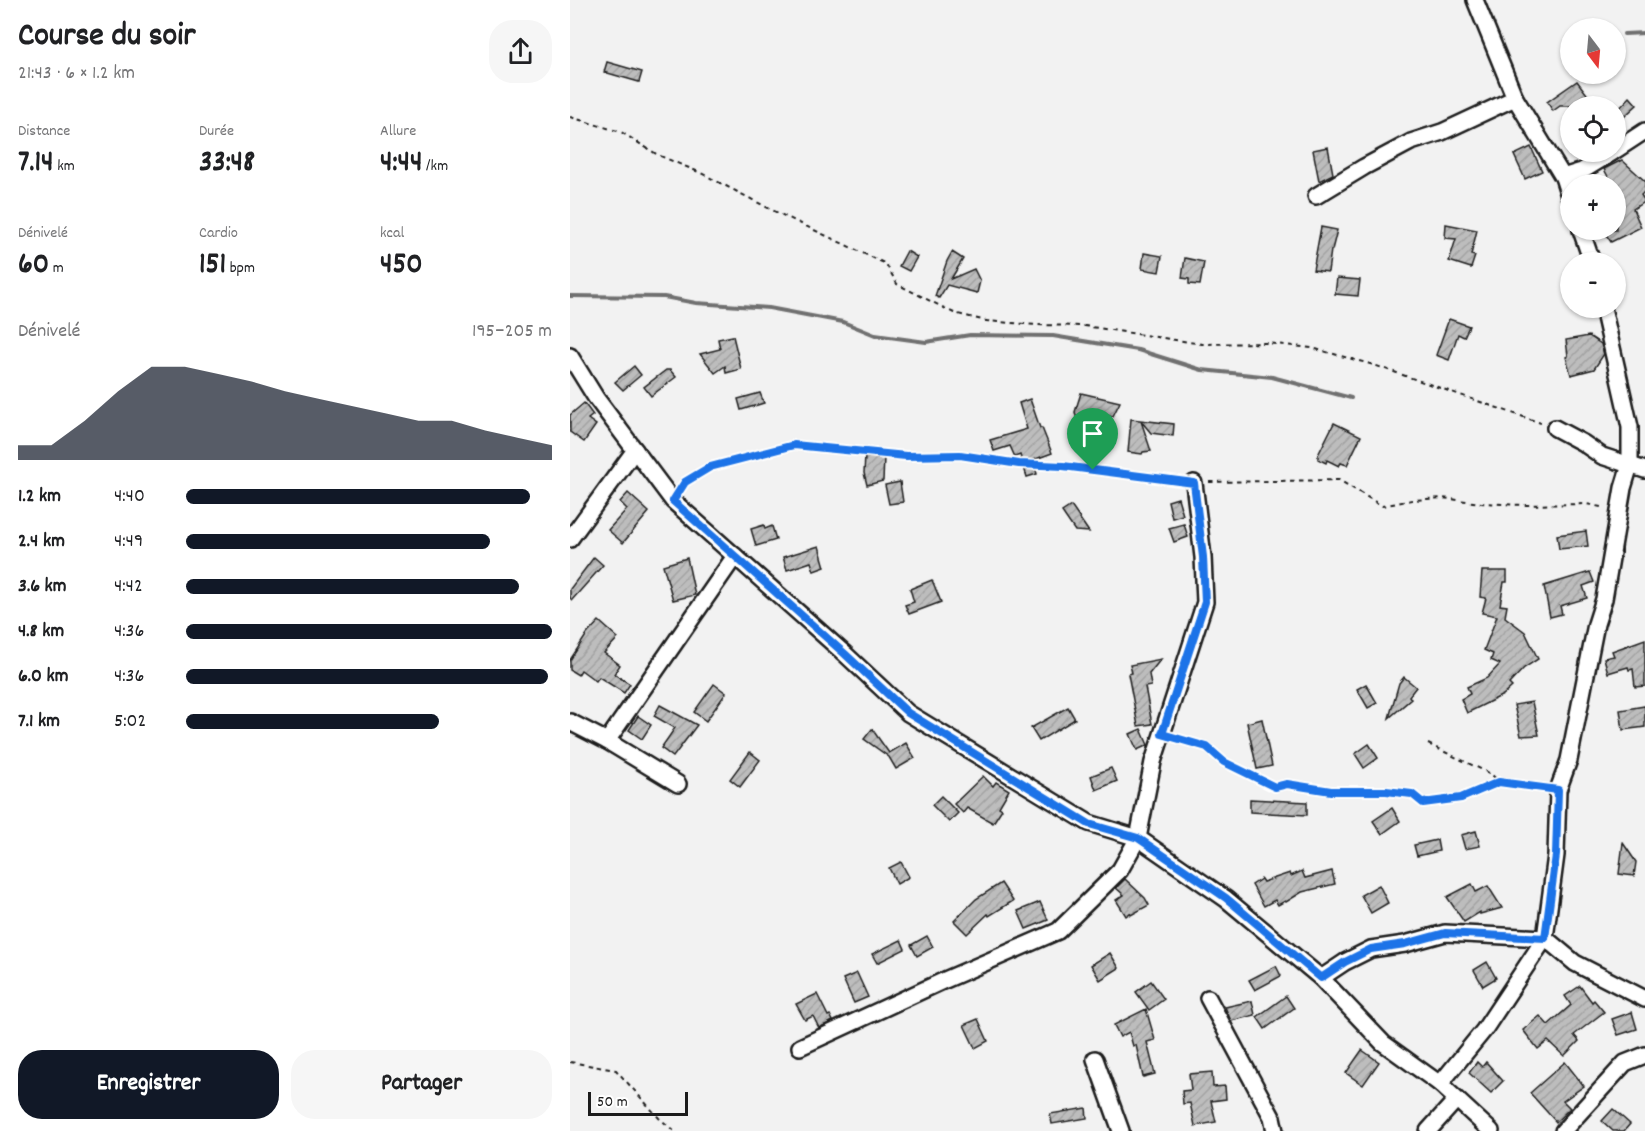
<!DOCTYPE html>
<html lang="fr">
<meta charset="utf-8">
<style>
body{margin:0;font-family:Dekko,sans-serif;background:#f6f6f6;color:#202124;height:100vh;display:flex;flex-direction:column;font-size:22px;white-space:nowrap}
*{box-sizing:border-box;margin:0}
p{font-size:20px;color:#757577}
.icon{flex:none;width:33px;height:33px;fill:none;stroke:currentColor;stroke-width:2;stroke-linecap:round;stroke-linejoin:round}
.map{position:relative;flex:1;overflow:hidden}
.side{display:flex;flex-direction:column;background:#fff;width:570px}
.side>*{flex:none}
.needle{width:39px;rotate:164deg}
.controls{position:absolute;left:990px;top:18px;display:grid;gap:12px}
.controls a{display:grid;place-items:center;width:66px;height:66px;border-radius:50%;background:#fff;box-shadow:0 2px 4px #0004;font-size:30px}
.scale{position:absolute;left:18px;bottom:15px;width:100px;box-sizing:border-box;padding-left:6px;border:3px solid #1c1c1c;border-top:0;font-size:16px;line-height:21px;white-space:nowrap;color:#1c1c1c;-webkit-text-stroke:4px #fff;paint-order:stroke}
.pin{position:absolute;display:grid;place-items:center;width:51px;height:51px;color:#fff;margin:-62px -26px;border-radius:50% 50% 50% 0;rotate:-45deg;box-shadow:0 0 6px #0007}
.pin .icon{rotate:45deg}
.round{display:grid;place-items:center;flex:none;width:63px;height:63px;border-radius:24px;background:#f6f6f6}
.overview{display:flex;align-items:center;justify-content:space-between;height:102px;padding:0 18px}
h1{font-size:33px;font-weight:700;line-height:45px}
.figures{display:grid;grid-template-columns:repeat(3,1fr);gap:9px;height:102px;padding:6px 18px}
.figures div{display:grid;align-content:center}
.figures b{font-size:30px;font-weight:700}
.figures small{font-size:16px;font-weight:400}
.figures p{font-size:16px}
.chart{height:168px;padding:12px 18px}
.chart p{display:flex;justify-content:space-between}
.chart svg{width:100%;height:108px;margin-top:6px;fill:#111827;opacity:.7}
.cta{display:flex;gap:12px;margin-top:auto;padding:12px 18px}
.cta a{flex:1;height:69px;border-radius:24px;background:#111827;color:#fff;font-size:24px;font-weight:700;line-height:69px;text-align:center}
.cta a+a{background:#f6f6f6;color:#202124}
ul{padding:0 18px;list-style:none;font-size:20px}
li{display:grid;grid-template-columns:96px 72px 1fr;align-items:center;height:45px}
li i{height:15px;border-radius:8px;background:#111827}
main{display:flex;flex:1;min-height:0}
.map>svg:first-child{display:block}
</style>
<main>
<section class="side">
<div class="overview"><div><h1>Course du soir</h1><p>21:43 · 6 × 1.2 km</p></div><a class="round"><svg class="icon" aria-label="share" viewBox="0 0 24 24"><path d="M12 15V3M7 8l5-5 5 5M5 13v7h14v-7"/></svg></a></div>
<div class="figures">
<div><p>Distance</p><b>7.14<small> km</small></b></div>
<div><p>Durée</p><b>33:48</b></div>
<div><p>Allure</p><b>4:44<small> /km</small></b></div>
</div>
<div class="figures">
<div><p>Dénivelé</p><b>60<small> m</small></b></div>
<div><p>Cardio</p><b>151<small> bpm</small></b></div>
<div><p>kcal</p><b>450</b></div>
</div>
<div class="chart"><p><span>Dénivelé</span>195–205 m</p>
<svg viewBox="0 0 160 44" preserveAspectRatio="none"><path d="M0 44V38L10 38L20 28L30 16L40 6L50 6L60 9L70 12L80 16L90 19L100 22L110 25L120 28L130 28L140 32L150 35L160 38V44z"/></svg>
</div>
<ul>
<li><b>1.2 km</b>4:40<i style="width:94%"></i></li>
<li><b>2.4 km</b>4:49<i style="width:83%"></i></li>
<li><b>3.6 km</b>4:42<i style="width:91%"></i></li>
<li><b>4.8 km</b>4:36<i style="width:100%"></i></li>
<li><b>6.0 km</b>4:36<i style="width:99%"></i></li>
<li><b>7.1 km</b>5:02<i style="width:69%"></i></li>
</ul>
<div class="cta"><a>Enregistrer</a><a>Partager</a></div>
</section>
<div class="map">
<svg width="1075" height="1131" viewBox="0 0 1075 1131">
<defs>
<pattern id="building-hatch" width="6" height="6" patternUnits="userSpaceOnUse" patternTransform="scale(1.5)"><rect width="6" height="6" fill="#bdbdbd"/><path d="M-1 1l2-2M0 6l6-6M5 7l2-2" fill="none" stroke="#a2a2a2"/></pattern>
</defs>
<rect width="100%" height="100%" fill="#f2f2f2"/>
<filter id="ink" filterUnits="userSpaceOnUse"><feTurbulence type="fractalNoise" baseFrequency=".0167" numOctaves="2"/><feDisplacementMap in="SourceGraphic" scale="12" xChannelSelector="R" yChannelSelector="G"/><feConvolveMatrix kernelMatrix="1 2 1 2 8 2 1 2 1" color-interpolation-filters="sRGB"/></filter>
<g filter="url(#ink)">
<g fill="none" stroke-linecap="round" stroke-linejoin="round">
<!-- stream -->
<g stroke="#707070" stroke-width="4">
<polyline points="1054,34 1075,33"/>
<polyline points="0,296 94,297 126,303 199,308 273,322 305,335 356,342 400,335 483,336 568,350 632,370 702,377 781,398"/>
</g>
</g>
<!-- building -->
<g fill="url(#building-hatch)" stroke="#1c1c1c" stroke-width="1.5">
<polygon points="37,62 72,72 69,82 34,72"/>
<polygon points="1007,81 1026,106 990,106 983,111 977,102"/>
<polygon points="1060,97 1067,105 1046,124 1046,112"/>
<polygon points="758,147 763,174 749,181 743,150"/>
<polygon points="961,147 972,171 955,179 944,155"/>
<polygon points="1052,160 1075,181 1075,191 1071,195 1075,201 1063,209 1071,227 1041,242 1033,230 1046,230 1046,184 1042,184 1034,169"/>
<polygon points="876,224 907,230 901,255 905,256 901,268 879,261 886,239 875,238"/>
<polygon points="751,227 767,230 762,250 761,250 758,272 743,270"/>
<polygon points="337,251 347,257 339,271 329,266"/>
<polygon points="382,252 393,259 381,279 404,269 410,281 407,293 377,285 369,298 365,296 377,261"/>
<polygon points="574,253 592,256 589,272 572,269"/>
<polygon points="615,258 634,262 630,285 619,284 619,279 612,278"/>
<polygon points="767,278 790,280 788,296 765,294"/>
<polygon points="879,319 899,326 894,337 888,334 879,360 866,355"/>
<polygon points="163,336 171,369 156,373 155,366 145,373 130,354 150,349 148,339"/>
<polygon points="1019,336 1031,344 1034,354 1024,369 1001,375 996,357 998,356 996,340"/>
<polygon points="64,366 71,375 53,390 45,382"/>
<polygon points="96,370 100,370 106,377 81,396 74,387"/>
<polygon points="190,393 194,403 171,410 168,399"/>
<polygon points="511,393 550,402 543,416 531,414 535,440 514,446 505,412"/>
<polygon points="460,399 470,428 472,428 482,453 463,460 467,474 457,477 450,455 445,457 440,446 424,451 420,440 457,429 449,403"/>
<polygon points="14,403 23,415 18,419 26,425 14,442 0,432 0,415"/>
<polygon points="561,419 604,424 603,436 581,433 571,421 581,451 573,452 572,454 558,452"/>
<polygon points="764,423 791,436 777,465 771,463 769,466 757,460 756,463 748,459 748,455"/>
<polygon points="295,457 314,457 313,481 297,485 294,473"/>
<polygon points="330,482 333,502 319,504 315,485"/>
<polygon points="58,493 79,512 53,543 38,530 57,509 50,502"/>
<polygon points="608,498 613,515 602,518 598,501"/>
<polygon points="501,506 519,532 505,531 492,512"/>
<polygon points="614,524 618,537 604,542 599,528"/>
<polygon points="194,525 195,529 202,526 206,540 186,546 181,529"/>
<polygon points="1016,531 1018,546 989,549 987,535"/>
<polygon points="249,546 255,567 244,571 241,562 217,570 213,557"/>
<polygon points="24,557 33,565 2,600 0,598 0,589"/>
<polygon points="117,558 125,595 103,600 93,565"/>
<polygon points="912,571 937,571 937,582 934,582 930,605 937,606 935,617 955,632 968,659 954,668 939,684 942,687 933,695 897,713 891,699 900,694 897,687 917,678 930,664 921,660 923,654 914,650 927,616 912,613 916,598 910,597"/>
<polygon points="1020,572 1024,582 1013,586 1017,598 990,606 992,614 980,617 974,586"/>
<polygon points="362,580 371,602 339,614 335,605 344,602 340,589"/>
<polygon points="29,621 48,638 34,653 50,665 44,674 60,684 54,693 29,677 26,681 11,670 8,675 0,670 0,660 17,634"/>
<polygon points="1075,639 1075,686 1065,687 1063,669 1059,670 1058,667 1038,673 1034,658 1044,656 1042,651"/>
<polygon points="591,659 579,674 581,686 575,687 582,724 568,726 558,674 562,673 560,665"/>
<polygon points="834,677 846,687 839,696 841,699 819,718 829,683"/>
<polygon points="144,684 156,693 136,721 124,712"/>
<polygon points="796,684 807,703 798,708 787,689"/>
<polygon points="962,702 969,735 951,736 944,705"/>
<polygon points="90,705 127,725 103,757 91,748 105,728 84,716"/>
<polygon points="1075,706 1075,727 1053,730 1050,710"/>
<polygon points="498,707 505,719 469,741 461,728"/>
<polygon points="68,716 81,725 72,739 59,730"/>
<polygon points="692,719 702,766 687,769 677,723"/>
<polygon points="302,729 319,753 336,743 345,758 326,769 319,757 294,739"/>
<polygon points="571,729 578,745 567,750 560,734"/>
<polygon points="799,744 808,758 794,768 785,754"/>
<polygon points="180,752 190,760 170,787 160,779"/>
<polygon points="541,768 547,781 526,790 521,776"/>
<polygon points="413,776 423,786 426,782 439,790 429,807 432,809 423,823 397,808 393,813 384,804"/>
<polygon points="371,796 388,813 379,822 362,805"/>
<polygon points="680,799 737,802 737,815 680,812"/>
<polygon points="822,808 830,821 812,834 803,821"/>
<polygon points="906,831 910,846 895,849 891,835"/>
<polygon points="867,840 869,851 847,856 844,845"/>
<polygon points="1053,843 1066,862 1064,876 1049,874"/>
<polygon points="331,862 339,877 327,884 319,868"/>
<polygon points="732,871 735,878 762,871 765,884 732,892 716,902 715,901 708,905 705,900 694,906 682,885 691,879 693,882 720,873 721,876"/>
<polygon points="555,879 575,898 579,905 561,915 560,913 556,916 546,900 554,895 546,888"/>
<polygon points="431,883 443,901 419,916 418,914 397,934 384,921 406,899"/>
<polygon points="902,884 906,892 918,886 932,908 910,914 910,912 894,922 877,897"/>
<polygon points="809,885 818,903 801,913 791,895"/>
<polygon points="470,902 478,920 456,929 448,911"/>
<polygon points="357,936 363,947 347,956 341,945"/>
<polygon points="331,940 335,949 307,963 302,954"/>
<polygon points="540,953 549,968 530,980 521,965"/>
<polygon points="917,962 926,978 913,986 904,970"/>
<polygon points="706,966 711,976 685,990 679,980"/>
<polygon points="287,973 298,997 284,1003 273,979"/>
<polygon points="581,981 594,999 579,1010 566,992"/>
<polygon points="1010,986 1022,1002 1024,1000 1034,1012 1004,1035 1009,1041 994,1056 978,1041 968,1049 953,1030 970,1016 978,1025 1001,1005 995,996"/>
<polygon points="247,994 258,1016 260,1015 263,1021 249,1028 243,1016 235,1020 226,1004"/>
<polygon points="716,996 724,1008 695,1029 687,1017"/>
<polygon points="682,1001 685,1015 661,1021 655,1007"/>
<polygon points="576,1009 585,1040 577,1042 585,1074 573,1077 566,1045 563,1046 559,1032 550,1037 544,1025"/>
<polygon points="1062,1012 1067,1029 1048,1035 1042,1019"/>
<polygon points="408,1019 418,1041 405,1048 394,1025"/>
<polygon points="792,1050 809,1062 793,1085 776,1073"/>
<polygon points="907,1062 912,1067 916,1062 933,1081 921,1093 899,1073"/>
<polygon points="995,1062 1014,1086 993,1101 1000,1108 986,1122 960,1093"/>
<polygon points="642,1072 643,1087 655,1086 656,1099 641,1101 646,1122 625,1126 620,1103 613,1104 612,1091 621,1090 619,1074"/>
<polygon points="516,1108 517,1118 482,1124 480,1114"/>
<polygon points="1043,1109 1060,1124 1054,1131 1043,1131 1032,1121"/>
</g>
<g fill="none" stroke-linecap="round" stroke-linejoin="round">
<!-- minor casing -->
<g stroke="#1c1c1c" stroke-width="20">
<g id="minor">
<polyline points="905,0 945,98 993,177 1000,199"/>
<polyline points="1046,150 1075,131"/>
<polyline points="993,177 1012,171 1043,152"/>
<polyline points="746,196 794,167 841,142 872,132 945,98"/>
<polyline points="1011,230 1022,262"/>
<polyline points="1033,308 1060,427 1060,465 1053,488 1034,599 1026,624 999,760 988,790 986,855 975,938 1005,963 1075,999"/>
<polyline points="0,356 26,398 103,501 275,654 338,713 519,823 568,838 656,899 751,978 813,1043 870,1084 921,1131"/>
<polyline points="985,428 1013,443 1032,456 1075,470"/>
<polyline points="0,539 65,450"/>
<polyline points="0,722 37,741 108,784"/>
<polyline points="37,741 165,556"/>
<polyline points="751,978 775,962 801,949 835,944 875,933 975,938"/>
<polyline points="638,998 702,1117 705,1131"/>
<polyline points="230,1047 375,980 488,931 550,870 568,838 583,762 635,602 633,557 624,483"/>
<polyline points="525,1059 551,1131"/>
<polyline points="870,1084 914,1030 975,938"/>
<polyline points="858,1131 886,1100"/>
<polyline points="993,1131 1055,1063 1075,1055"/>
</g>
</g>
<!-- path -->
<g stroke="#1c1c1c" stroke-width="2" stroke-dasharray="4.5 4.5" stroke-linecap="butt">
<polyline points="0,117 51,132 88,155 131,173 206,212 316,264 327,284 384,313 416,321 467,325 515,326 632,344 696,343 742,348 804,365 971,423"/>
<polyline points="639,482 769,480 812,506 842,500 873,498 911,503 953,505 1017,504 1035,508"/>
<polyline points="112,488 115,482 140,467 224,445 336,456 391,455 449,464 493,466 609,481"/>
<polyline points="607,738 637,747 654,762 705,787 717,785 761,791 816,791 841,794 853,803 890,798 929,782"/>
<polyline points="858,744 921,774 929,782 973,788"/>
<polyline points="0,1062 46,1070 89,1118 104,1131"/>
</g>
<!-- minor -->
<use href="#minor" stroke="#fff" stroke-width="15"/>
</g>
</g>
<g fill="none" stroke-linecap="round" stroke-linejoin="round" filter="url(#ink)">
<!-- route casing -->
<g stroke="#fff" stroke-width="12">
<polygon id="route" points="224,445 336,456 390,455 449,464 493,466 624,483 633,557 635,602 592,734 637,747 654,762 705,787 717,784 761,791 816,791 842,794 853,803 891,798 929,782 988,790 986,855 975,938 875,933 835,944 801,949 775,962 751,978 656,898 568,838 519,824 338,713 275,654 103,501 115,482 140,467"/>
</g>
<!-- route -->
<use href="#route" stroke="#1a73e8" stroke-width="8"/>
</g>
</svg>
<div class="controls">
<a><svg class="needle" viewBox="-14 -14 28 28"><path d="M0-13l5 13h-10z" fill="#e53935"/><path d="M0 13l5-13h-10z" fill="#757577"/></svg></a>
<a><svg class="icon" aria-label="locate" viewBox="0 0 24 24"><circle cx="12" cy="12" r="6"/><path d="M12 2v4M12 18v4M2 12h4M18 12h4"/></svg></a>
<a>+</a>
<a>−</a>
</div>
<div class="scale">50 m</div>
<div class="pin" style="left:523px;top:470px;background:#1e9e55"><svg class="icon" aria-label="arrive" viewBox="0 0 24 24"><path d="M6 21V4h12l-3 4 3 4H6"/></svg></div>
</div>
</main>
